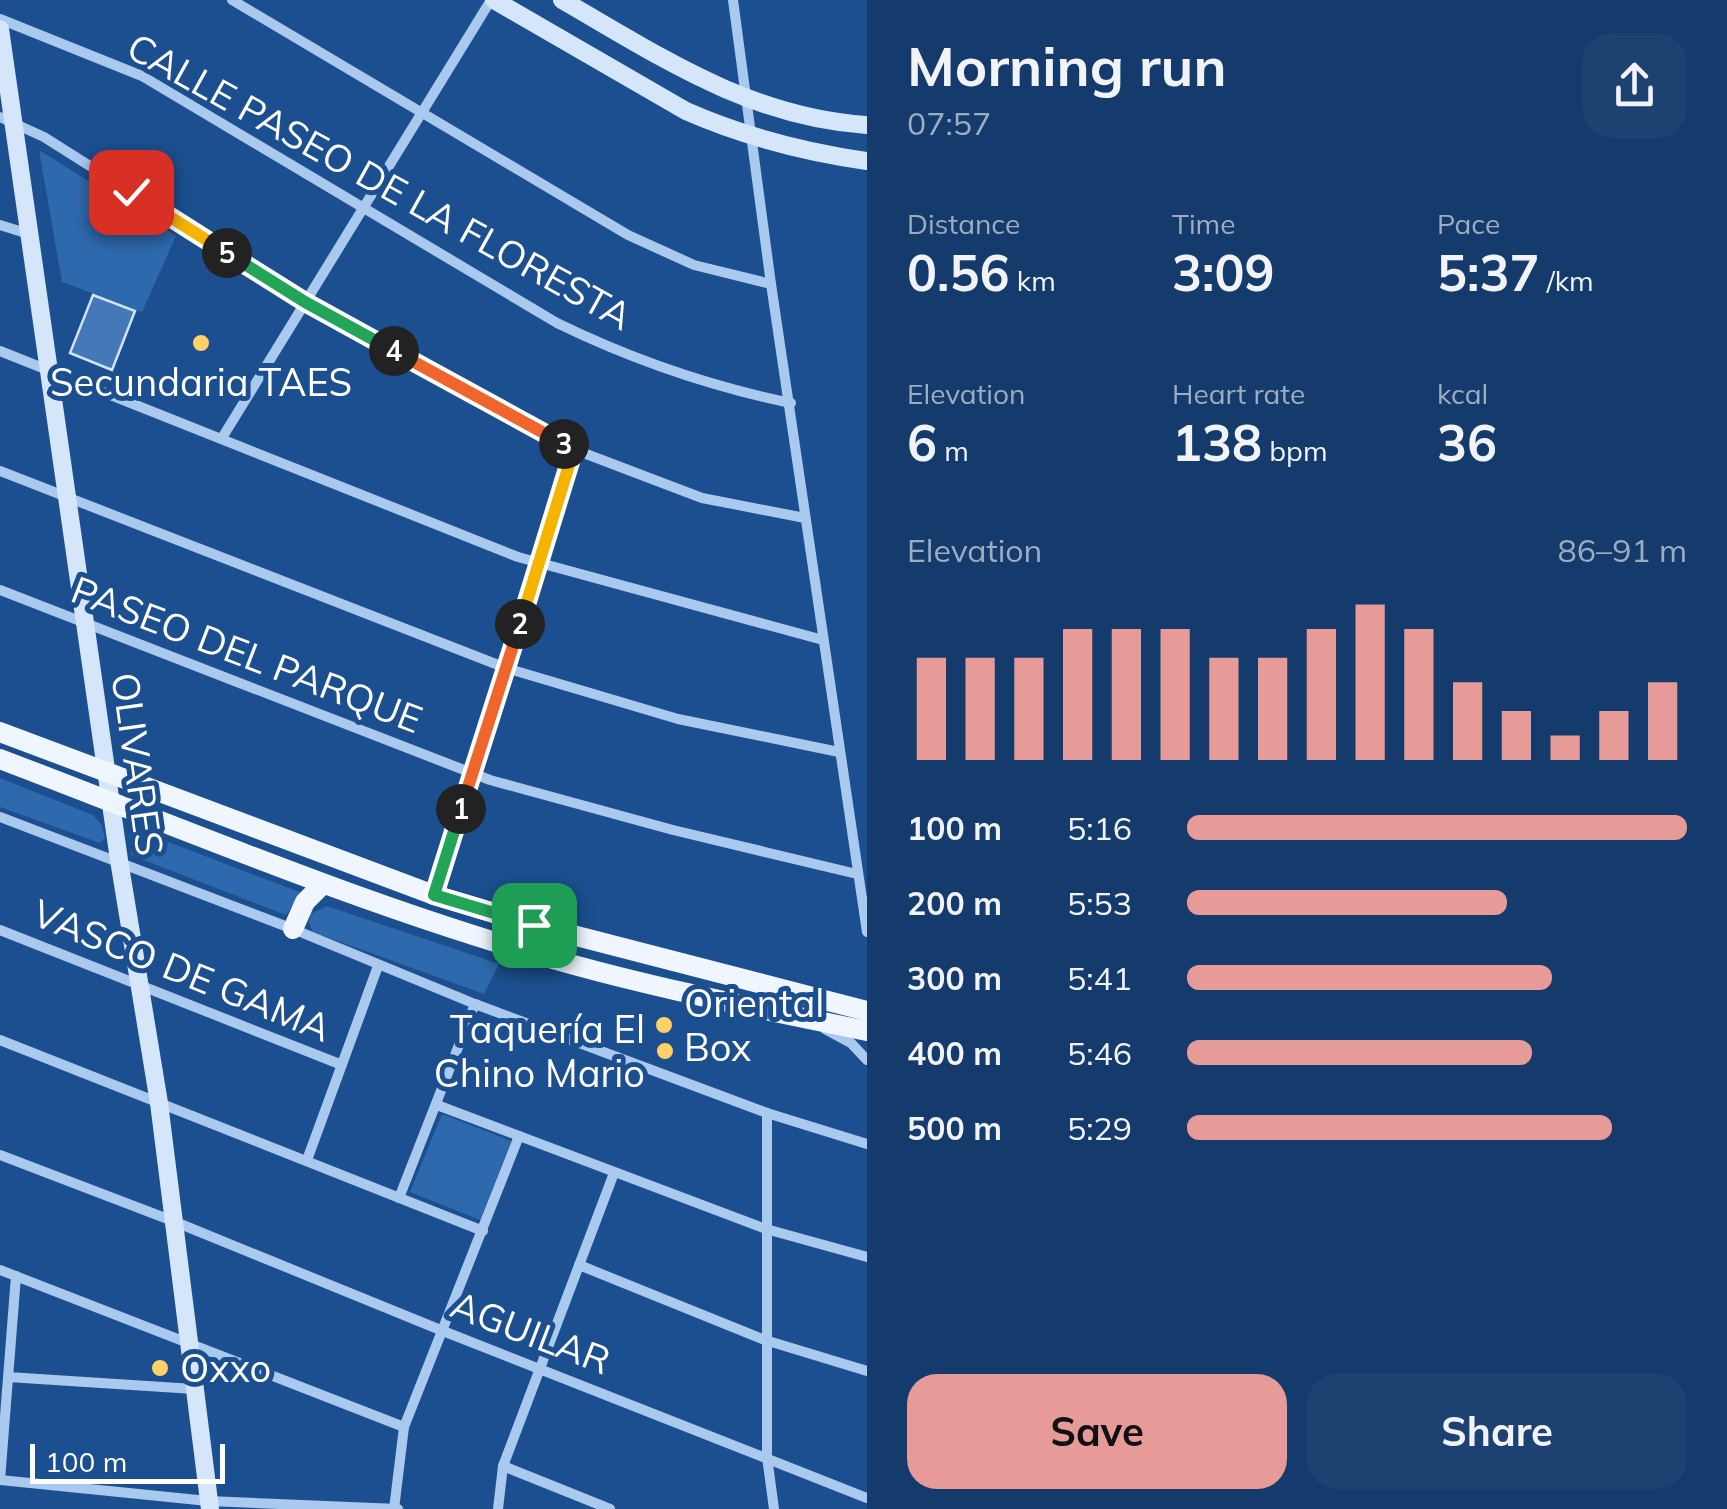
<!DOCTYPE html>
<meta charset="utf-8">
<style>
body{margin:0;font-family:Mulish,sans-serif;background:#1d4271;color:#f1f3f6;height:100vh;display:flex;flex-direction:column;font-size:38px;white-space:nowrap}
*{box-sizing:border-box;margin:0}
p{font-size:32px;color:#9dadc1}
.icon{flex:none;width:55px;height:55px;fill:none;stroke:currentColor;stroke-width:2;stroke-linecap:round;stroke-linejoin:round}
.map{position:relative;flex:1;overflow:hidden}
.sheet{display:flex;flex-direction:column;background:#143b6b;width:860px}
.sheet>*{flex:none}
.scale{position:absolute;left:30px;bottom:25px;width:195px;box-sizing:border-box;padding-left:10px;border:5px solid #fff;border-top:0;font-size:28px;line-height:35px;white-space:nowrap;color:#fff;-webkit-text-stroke:8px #1b4f8f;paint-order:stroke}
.pin{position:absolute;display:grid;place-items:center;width:85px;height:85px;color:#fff;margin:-42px;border-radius:20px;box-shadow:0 5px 15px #0006}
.km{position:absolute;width:50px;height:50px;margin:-25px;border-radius:50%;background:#222;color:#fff;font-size:28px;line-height:50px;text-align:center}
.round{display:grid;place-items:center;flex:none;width:105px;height:105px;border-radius:30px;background:#1d4271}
.summary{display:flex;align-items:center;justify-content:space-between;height:170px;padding:0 40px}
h1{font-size:55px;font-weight:700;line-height:75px}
.metrics{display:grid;grid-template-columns:repeat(3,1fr);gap:15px;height:170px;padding:10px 40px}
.metrics div{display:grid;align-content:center}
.metrics b{font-size:50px;font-weight:700}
.metrics small{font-size:28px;font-weight:400}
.metrics p{font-size:28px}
.chart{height:280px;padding:20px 40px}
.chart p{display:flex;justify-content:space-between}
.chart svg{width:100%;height:180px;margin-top:10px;stroke:#e69b98;stroke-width:6}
.primary-button{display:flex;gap:20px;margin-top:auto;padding:20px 40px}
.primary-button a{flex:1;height:115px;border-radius:30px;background:#e69b98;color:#111;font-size:40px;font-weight:700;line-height:115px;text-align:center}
.primary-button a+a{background:#1d4271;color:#f1f3f6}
ul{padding:0 40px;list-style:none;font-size:32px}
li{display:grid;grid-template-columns:160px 120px 1fr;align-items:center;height:75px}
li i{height:25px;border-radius:12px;background:#e69b98}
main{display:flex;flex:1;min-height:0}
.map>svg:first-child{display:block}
</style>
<main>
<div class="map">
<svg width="867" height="1509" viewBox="0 0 867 1509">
<rect width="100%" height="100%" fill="#1b4f8f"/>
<!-- green -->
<g fill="#2e69ad">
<polygon points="39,150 176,236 142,312 62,282"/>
<polygon points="0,778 93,815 102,825 105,838 100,843 0,807"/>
<polygon points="129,827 302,893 286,915 131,855"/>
<polygon points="327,906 499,964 484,994 313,932 309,923 311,914"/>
<polygon points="442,1114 511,1141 480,1220 410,1192"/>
</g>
<!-- building -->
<polygon fill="#4478b7" stroke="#cfe3fa" stroke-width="2.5" points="93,295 135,311 112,370 70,353"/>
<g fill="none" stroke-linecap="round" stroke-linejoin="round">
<!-- minor -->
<g stroke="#a9c9ee" stroke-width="10">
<polyline points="232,0 628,235 694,265 771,284"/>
<polyline points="733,0 771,284 867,932"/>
<path d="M0 19 142 76 557 323C633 360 708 386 791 403"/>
<polyline points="0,117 44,137 305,302 573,449 702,498 805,518"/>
<polyline points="0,225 29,234"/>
<polyline points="0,351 518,557 823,640"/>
<polyline points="222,438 491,0"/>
<polyline points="0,471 506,668 678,719 839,752"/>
<polyline points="0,590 490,780 673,830 857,874"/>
<polyline points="0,817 293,929 475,1004 767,1113 867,1144"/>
<polyline points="434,895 573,449"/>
<polyline points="0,930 342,1065"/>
<polyline points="825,1029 851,1043 867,1060"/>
<polyline points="0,1040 483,1231"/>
<polyline points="437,1105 766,1229 867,1257"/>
<polyline points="767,1113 767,1457 774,1509"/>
<polyline points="0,1155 173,1221 443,1331 867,1498"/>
<polyline points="307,1160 378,966"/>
<polyline points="399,1198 475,1004"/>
<polyline points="579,1265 765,1340 867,1371"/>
<polyline points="0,1270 404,1427"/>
<polyline points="8,1377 194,1389"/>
<polyline points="503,1466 610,1509"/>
<polyline points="0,1480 208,1501 398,1509"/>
<polyline points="0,1480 16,1276"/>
<polyline points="394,1509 404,1427 519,1136"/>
<polyline points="498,1509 503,1466 614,1173"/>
</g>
<!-- secondary -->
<g stroke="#d6e6fa" stroke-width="18">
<path d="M494 0 686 111C745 137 804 152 867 161"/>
<path d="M562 0C661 57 749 117 867 125"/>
<polyline points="0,29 119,860 159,1103 210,1509"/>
</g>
<!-- primary -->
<g stroke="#f0f6ff" stroke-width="20">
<polyline points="0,732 434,895 534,925 867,1011"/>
<path d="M0 759C182 828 362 905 549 958 653 988 761 1009 867 1031"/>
<polyline points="293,929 305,902 323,884"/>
</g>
</g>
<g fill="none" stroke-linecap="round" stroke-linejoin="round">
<!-- split-1 casing -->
<g stroke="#fff" stroke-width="20">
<polyline id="split-1" points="461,809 434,895 534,925"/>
</g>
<!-- split-2 casing -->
<g stroke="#fff" stroke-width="20">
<polyline id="split-2" points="461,809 520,624"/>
</g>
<!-- split-3 casing -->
<g stroke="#fff" stroke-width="20">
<polyline id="split-3" points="520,624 574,449 564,444"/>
</g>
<!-- split-4 casing -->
<g stroke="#fff" stroke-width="20">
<polyline id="split-4" points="394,351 564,444"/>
</g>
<!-- split-5 casing -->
<g stroke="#fff" stroke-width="20">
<polyline id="split-5" points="227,253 305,302 394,351"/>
</g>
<!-- split-6 casing -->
<g stroke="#fff" stroke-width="20">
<polyline id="split-6" points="131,192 227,253"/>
</g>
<!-- split-1 -->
<use href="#split-1" stroke="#22a559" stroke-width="12"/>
<!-- split-2 -->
<use href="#split-2" stroke="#f0652b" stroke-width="12"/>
<!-- split-3 -->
<use href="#split-3" stroke="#f5b400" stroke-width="12"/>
<!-- split-4 -->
<use href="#split-4" stroke="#f0652b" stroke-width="12"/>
<!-- split-5 -->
<use href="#split-5" stroke="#22a559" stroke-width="12"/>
<!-- split-6 -->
<use href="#split-6" stroke="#f5b400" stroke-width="12"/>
</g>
<!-- markers -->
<g fill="#ffd166" stroke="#1b4f8f" stroke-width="4">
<circle cx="201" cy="343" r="10"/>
<circle cx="664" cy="1025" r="10"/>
<circle cx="665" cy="1051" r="10"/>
<circle cx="160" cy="1368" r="10"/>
</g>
<g text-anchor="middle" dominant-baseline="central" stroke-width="10" stroke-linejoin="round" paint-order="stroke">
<!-- street labels -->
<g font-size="38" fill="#fff" stroke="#1b4f8f">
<text transform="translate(380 181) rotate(29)">CALLE PASEO DE LA FLORESTA</text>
<text transform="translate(247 654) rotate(21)">PASEO DEL PARQUE</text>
<text transform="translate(138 764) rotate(82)">OLIVARES</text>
<text transform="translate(182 970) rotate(22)">VASCO DE GAMA</text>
<text transform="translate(531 1332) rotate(21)">AGUILAR</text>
</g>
<!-- poi labels -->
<g font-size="38" fill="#fff" stroke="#1b4f8f" text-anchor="start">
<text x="201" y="382" text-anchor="middle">Secundaria TAES</text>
<text x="684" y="1003">Oriental<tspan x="684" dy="44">Box</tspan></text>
<text x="645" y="1029" text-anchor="end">Taquería El<tspan x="645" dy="44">Chino Mario</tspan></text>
<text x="180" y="1368">Oxxo</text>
</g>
</g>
</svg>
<div class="scale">100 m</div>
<div class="pin" style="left:534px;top:925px;background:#1e9e55"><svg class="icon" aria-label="arrive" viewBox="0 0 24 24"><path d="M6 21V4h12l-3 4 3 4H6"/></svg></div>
<div class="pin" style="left:131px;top:192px;background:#d93025"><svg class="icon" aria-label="check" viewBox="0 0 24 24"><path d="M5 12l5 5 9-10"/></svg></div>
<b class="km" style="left:461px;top:809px">1</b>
<b class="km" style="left:520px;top:624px">2</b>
<b class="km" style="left:564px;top:444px">3</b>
<b class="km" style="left:394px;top:351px">4</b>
<b class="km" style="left:227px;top:253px">5</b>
</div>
<section class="sheet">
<div class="summary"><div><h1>Morning run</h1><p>07:57</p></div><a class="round"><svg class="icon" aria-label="share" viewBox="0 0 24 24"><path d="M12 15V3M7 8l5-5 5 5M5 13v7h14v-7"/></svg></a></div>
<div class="metrics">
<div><p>Distance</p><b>0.56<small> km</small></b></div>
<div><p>Time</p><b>3:09</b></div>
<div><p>Pace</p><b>5:37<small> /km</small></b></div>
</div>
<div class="metrics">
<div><p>Elevation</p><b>6<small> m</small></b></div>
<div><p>Heart rate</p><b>138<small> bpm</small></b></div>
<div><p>kcal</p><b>36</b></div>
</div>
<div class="chart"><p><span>Elevation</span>86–91 m</p>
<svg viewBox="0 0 160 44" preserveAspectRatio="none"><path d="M5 44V19M15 44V19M25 44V19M35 44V12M45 44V12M55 44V12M65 44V19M75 44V19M85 44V12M95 44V6M105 44V12M115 44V25M125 44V32M135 44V38M145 44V32M155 44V25"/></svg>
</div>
<ul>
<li><b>100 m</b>5:16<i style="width:100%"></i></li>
<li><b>200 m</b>5:53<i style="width:64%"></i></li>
<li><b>300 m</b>5:41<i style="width:73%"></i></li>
<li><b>400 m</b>5:46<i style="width:69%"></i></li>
<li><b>500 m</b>5:29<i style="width:85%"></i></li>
</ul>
<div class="primary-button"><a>Save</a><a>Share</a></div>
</section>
</main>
